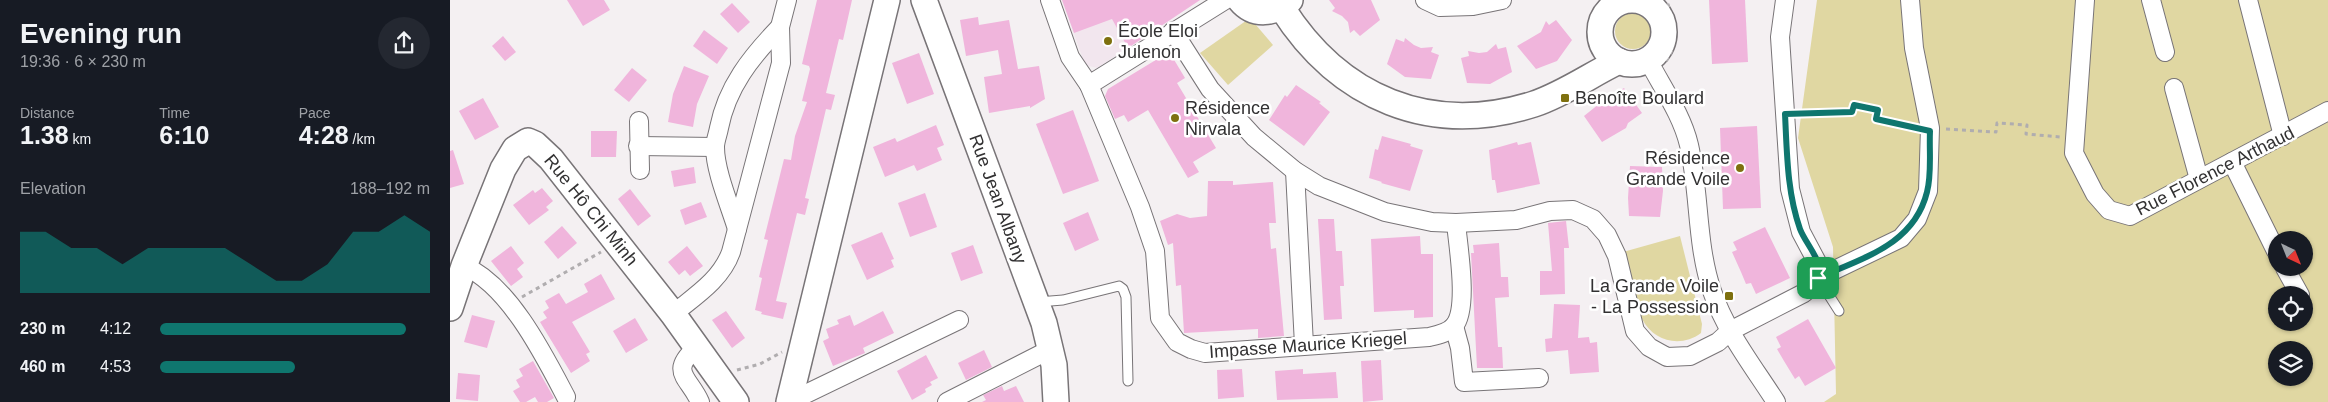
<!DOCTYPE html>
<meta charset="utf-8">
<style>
body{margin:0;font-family:Helvetica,sans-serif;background:#242831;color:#f1f3f6;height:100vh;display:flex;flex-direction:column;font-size:19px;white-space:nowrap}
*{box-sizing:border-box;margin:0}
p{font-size:16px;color:#9ea1a6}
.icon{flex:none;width:28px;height:28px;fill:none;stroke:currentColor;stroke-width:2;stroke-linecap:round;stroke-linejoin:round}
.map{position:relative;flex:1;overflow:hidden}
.details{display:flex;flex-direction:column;background:#171b24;width:450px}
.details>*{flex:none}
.needle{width:32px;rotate:137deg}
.buttons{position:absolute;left:1818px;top:231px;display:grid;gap:10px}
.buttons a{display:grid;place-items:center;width:45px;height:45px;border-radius:50%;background:#171b24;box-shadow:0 1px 4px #0004;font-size:25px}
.pin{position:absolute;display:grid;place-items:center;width:42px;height:42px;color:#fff;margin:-21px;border-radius:10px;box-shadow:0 2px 8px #0006}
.round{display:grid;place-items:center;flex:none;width:52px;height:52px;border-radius:26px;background:#242831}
.headline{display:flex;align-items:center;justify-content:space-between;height:85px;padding:0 20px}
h1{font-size:28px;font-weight:600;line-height:38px}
.metrics{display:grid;grid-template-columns:repeat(3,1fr);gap:8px;height:85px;padding:5px 20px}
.metrics div{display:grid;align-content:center}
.metrics b{font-size:25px;font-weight:600}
.metrics small{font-size:14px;font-weight:400}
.metrics p{font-size:14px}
.chart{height:140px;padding:10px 20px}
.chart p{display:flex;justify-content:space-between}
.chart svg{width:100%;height:90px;margin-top:5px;fill:#0f766e;opacity:.7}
ul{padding:0 20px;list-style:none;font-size:16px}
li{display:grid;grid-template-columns:80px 60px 1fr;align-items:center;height:38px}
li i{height:12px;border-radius:6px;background:#0f766e}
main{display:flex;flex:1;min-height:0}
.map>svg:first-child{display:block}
</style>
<main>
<section class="details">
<div class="headline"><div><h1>Evening run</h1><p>19:36 · 6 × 230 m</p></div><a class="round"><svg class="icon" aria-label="share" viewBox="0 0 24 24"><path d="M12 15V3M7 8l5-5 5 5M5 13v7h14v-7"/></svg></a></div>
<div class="metrics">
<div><p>Distance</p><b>1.38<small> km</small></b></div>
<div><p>Time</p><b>6:10</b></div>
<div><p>Pace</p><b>4:28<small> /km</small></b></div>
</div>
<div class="chart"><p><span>Elevation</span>188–192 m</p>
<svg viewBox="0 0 160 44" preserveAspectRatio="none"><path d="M0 44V14L10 14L20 22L30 22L40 30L50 22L60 22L70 22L80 22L90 30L100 38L110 38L120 30L130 14L140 14L150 6L160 14V44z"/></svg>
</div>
<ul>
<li><b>230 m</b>4:12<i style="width:91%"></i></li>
<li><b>460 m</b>4:53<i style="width:50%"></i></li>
</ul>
</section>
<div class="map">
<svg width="1878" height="402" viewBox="0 0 1878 402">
<rect width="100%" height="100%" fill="#f4f0f2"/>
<!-- built -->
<polygon fill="#f2e6ee" points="612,0 750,0 647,68 635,65"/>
<!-- green -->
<g fill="#e0d7a2" fill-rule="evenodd">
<path d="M1367 0H1878V402H1374L1386 394 1383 247 1348 138ZM1826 240H1854V268H1826ZM1826 295H1854V322H1826ZM1826 350H1854V378H1826Z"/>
<circle cx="1183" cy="31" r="18"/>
<polygon points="800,18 823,45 778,85 750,53"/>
<path d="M1230 236 1252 324 1251 333C1231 348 1204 342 1192 319 1184 304 1178 269 1173 252Z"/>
</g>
<!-- building -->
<g fill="#f0b5dc">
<polygon points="117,0 154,0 160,10 133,26"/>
<polygon points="367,0 402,0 393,40 389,39 376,93 385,95 381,110 376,109 355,198 359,199 355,215 347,213 326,301 337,303 333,319 311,314 312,312 305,310 312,278 309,277 318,240 314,239 334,159 341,160 345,136 357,102 352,101 360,69 359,66 352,64"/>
<polygon points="612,0 750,0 678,48 662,19 624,33"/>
<polygon points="879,0 921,0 930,20 910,36 904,30 900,33 898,22 892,16 882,11 885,8"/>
<polygon points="1259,0 1295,0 1298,62 1262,64"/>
<polygon points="282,3 300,22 288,33 270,14"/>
<polygon points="528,17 529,25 559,20 568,69 589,66 595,99 580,108 580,106 539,113 534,77 552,74 548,50 516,56 510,20"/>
<polygon points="1106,20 1122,40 1107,61 1086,69 1067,46 1091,32 1096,21 1099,25"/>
<polygon points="254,30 278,48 267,64 243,46"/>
<polygon points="53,36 66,52 55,61 42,46"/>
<polygon points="955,38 964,45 971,48 983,47 981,52 989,55 981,79 955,77 937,64 946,39 954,42"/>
<polygon points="1046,44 1048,49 1056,47 1062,72 1040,84 1017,83 1011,58 1019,56 1018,51 1029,53 1037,52"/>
<polygon points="469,53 484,94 457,104 442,63"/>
<polygon points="714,55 723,58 735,78 727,83 766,148 743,162 749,172 738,178 698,110 678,122 674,115 665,119 655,96 658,89"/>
<polygon points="234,66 259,76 247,104 243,127 218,122 223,94"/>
<polygon points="182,68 197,80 179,102 164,90"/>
<polygon points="846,85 871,102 869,103 880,112 854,146 819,120 835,95 837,97"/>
<polygon points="1174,88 1192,113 1178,123 1176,128 1152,142 1134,116 1154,100"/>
<polygon points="33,98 49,127 25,140 9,111"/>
<polygon points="623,110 649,181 613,194 586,124"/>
<polygon points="486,125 494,145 487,148 492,160 467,171 464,165 435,177 423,147 445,138 447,142"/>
<polygon points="1307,126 1311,208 1273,209 1270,128"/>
<polygon points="141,131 167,131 166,157 141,157"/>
<polygon points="932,136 961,144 960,146 973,150 960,191 931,183 932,182 919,178 925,149 928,150"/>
<polygon points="1067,142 1068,145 1081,142 1090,184 1047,193 1045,180 1042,180 1039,150"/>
<polygon points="3,150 14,184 0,188 0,151"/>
<polygon points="1180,166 1212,167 1213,191 1210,217 1179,216 1178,198"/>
<polygon points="244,167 246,183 224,187 221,171"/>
<polygon points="758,181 783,181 783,185 823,182 826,223 819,223 821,249 826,248 834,336 808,338 808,329 734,333 731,285 726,286 723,243 718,245 710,221 727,214 740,218 757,216"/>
<polygon points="92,188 103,201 96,207 99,210 79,225 63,205 83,190 85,193"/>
<polygon points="180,189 201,216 188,226 168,199"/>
<polygon points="475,193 487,227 460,237 448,203"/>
<polygon points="251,202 257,217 235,225 230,210"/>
<polygon points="638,212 649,240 625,251 613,223"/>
<polygon points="868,219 884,219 886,251 892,251 894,286 890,286 892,319 874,320"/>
<polygon points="1116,221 1119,248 1114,248 1115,294 1090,295 1090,271 1102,271 1098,223"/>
<polygon points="112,226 127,243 108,259 94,242"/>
<polygon points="1315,227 1340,278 1306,294 1301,283 1296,284 1291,272 1282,252 1287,250 1283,242"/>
<polygon points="432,232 444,259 441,260 444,267 417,280 401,245"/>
<polygon points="970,236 971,254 983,254 983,317 964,318 964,310 924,312 921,239"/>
<polygon points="1049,243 1051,277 1058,277 1059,297 1045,298 1048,347 1052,347 1053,368 1027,368 1021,253 1024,253 1023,245"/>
<polygon points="523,245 533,273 511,281 501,253"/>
<polygon points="61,246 74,263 67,269 73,277 61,286 41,261"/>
<polygon points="237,246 253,266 240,276 235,270 229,275 218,262"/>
<polygon points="151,274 165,299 122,322 140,352 136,354 140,361 121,373 90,322 97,318 93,312 99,308 95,301 109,293 116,304 138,292 134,284"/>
<polygon points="1104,304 1130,305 1128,338 1139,337 1140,343 1147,342 1149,372 1120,374 1118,350 1096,352 1095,339 1102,338"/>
<polygon points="276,311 295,338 282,348 262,320"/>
<polygon points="433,311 444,333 413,348 415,353 383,366 373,341 379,338 376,329 389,324 387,320 400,315 404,326"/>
<polygon points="22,315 45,321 37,348 14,342"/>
<polygon points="185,318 198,340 176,353 163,331"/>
<polygon points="1358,319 1386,368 1355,386 1349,376 1345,379 1334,361 1327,349 1331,347 1326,337"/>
<polygon points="534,350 542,367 516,380 508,363"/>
<polygon points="476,355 488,378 480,382 482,385 475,389 476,392 462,400 447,371"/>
<polygon points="931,360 933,400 913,402 911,361"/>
<polygon points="83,361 104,398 97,402 88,402 85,397 76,402 70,402 63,391 70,387 66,380 73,376 69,369"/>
<polygon points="792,369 794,397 768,399 767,370"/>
<polygon points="853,369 853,374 886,372 888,398 827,400 825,371"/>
<polygon points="8,373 30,375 28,401 6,399"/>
<polygon points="552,386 554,391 566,386 574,402 532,402 536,400 533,395"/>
</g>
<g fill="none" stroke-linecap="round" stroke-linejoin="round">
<!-- lane casing -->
<g stroke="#787477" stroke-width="11">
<g id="lane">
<polyline points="1368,278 1389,311"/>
<polyline points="588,302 613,300 669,286 673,289 676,297 678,381"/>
</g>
</g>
<!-- street casing -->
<g stroke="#787477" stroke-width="20">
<g id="street">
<path d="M600 0 620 57 639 85 690 207 705 251 710 318 727 342 741 349 755 353 979 337C988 335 998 333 1004 326 1019 309 1008 246 1006 223"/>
<polyline points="975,0 990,7 1023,6 1052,0"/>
<polyline points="1635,0 1624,153 1645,194 1659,210 1680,216 1878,111"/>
<polyline points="1701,0 1715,52"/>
<polyline points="1798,0 1833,136"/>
<polyline points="723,31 760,89 804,137 845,171 869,186 935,212 982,222 1006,223 1066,220 1100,211 1123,210 1143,219 1157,235 1167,256 1185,331 1199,347 1217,357 1240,356 1268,342 1280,331 1354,293 1367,281 1370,273 1368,264 1351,232 1340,189 1330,37 1335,0"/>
<path d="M1198 60C1212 87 1232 115 1239 145 1250 193 1246 244 1262 291 1276 332 1303 366 1326 402"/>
<polyline points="639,85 775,0"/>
<polyline points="1724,88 1749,179"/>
<polyline points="189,121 190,170"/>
<polyline points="188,146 265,147"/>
<polyline points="1782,162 1826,251"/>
<polyline points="845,171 854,345"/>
<path d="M287 229C280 206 265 171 265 147 265 141 268 134 269 128 277 87 301 57 330 27"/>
<path d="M14 266C59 285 94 355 116 397"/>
<polyline points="1835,268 1850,295"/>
<polyline points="1368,278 1451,238 1467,219 1478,191 1480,128 1464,48 1460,0"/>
<path d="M223 314C245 296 271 280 281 252L331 63 330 27 337 0"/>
<polyline points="1004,326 1010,348 1014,382 1089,378"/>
<path d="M247 347C218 372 239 377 250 402"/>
<polyline points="339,402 509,320"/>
<polyline points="497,402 601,349"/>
</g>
</g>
<!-- secondary casing -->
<g stroke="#787477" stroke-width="28">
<g id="secondary">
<polyline points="474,0 594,323 604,365 606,402"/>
<path d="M790 0C804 17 825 14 840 0"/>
<circle cx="1182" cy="32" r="32"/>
<path d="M832 8C889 98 980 137 1084 104 1114 94 1140 75 1169 61"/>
<polyline points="0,308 14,266 53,169 65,149 78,141 85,144 101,159 223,314 286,402"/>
<polyline points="339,402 437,0"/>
</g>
</g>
<!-- path -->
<g stroke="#b0adaf" stroke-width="3" stroke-dasharray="4 4" stroke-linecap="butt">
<path d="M1216 61C1229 44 1223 23 1218 4L1220 0"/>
<polyline points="1349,114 1402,112 1404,105 1428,110 1426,119 1465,128"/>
<polyline points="1496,129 1546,132 1547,123 1577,125 1576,134 1611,137"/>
<polyline points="72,297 151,252"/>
<polyline points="287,370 310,364 332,352"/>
</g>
<!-- lane -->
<use href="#lane" stroke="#fff" stroke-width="9"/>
<!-- street -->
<use href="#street" stroke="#fff" stroke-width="18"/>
<!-- secondary -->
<use href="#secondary" stroke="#fff" stroke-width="25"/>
</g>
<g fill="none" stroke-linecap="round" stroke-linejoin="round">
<!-- route casing -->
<g stroke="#fff" stroke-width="10">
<path id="route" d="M1404 105 1428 110 1426 119 1480 131C1479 150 1482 174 1477 192 1464 245 1412 258 1368 278 1374 261 1356 245 1350 229 1337 192 1337 153 1335 114L1402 112Z"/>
</g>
<!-- route -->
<use href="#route" stroke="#0f766e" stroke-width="6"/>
</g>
<!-- markers -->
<g fill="#7e700f" stroke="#fff" stroke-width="2">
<circle cx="658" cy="41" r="5"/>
<rect x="1110" y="93" width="10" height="10" rx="2.5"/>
<circle cx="725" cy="118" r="5"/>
<circle cx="1290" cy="168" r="5"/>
<rect x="1274" y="291" width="10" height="10" rx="2.5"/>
</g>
<g text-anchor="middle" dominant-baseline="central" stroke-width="5" stroke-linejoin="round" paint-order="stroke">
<!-- poi labels -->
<g font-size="18" fill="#323132" stroke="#fff" text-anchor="start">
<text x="668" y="31">École Eloi<tspan x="668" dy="21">Julenon</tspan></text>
<text x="1125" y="98">Benoîte Boulard</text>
<text x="735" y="108">Résidence<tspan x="735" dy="21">Nirvala</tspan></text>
<text x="1280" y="158" text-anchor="end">Résidence<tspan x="1280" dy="21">Grande Voile</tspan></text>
<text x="1269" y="286" text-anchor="end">La Grande Voile<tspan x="1269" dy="21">- La Possession</tspan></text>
</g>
<!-- street labels -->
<g font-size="18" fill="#323132" stroke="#fff">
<text transform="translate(1765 171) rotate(-27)">Rue Florence Arthaud</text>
<text transform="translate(548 199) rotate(70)">Rue Jean Albany</text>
<text transform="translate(141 210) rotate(51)">Rue Hô Chi Minh</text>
<text transform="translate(858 345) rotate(-4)">Impasse Maurice Kriegel</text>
</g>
</g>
</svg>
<div class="buttons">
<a><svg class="needle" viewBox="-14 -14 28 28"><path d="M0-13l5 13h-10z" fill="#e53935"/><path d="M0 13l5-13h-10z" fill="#9ea1a6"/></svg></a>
<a><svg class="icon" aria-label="locate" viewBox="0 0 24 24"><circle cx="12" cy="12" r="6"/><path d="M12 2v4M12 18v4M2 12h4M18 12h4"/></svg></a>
<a><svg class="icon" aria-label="layers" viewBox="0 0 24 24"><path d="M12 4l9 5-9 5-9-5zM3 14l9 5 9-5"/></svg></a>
</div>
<div class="pin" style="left:1368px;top:278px;background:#1e9e55"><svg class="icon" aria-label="arrive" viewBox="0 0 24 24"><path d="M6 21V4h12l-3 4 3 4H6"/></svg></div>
</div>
</main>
